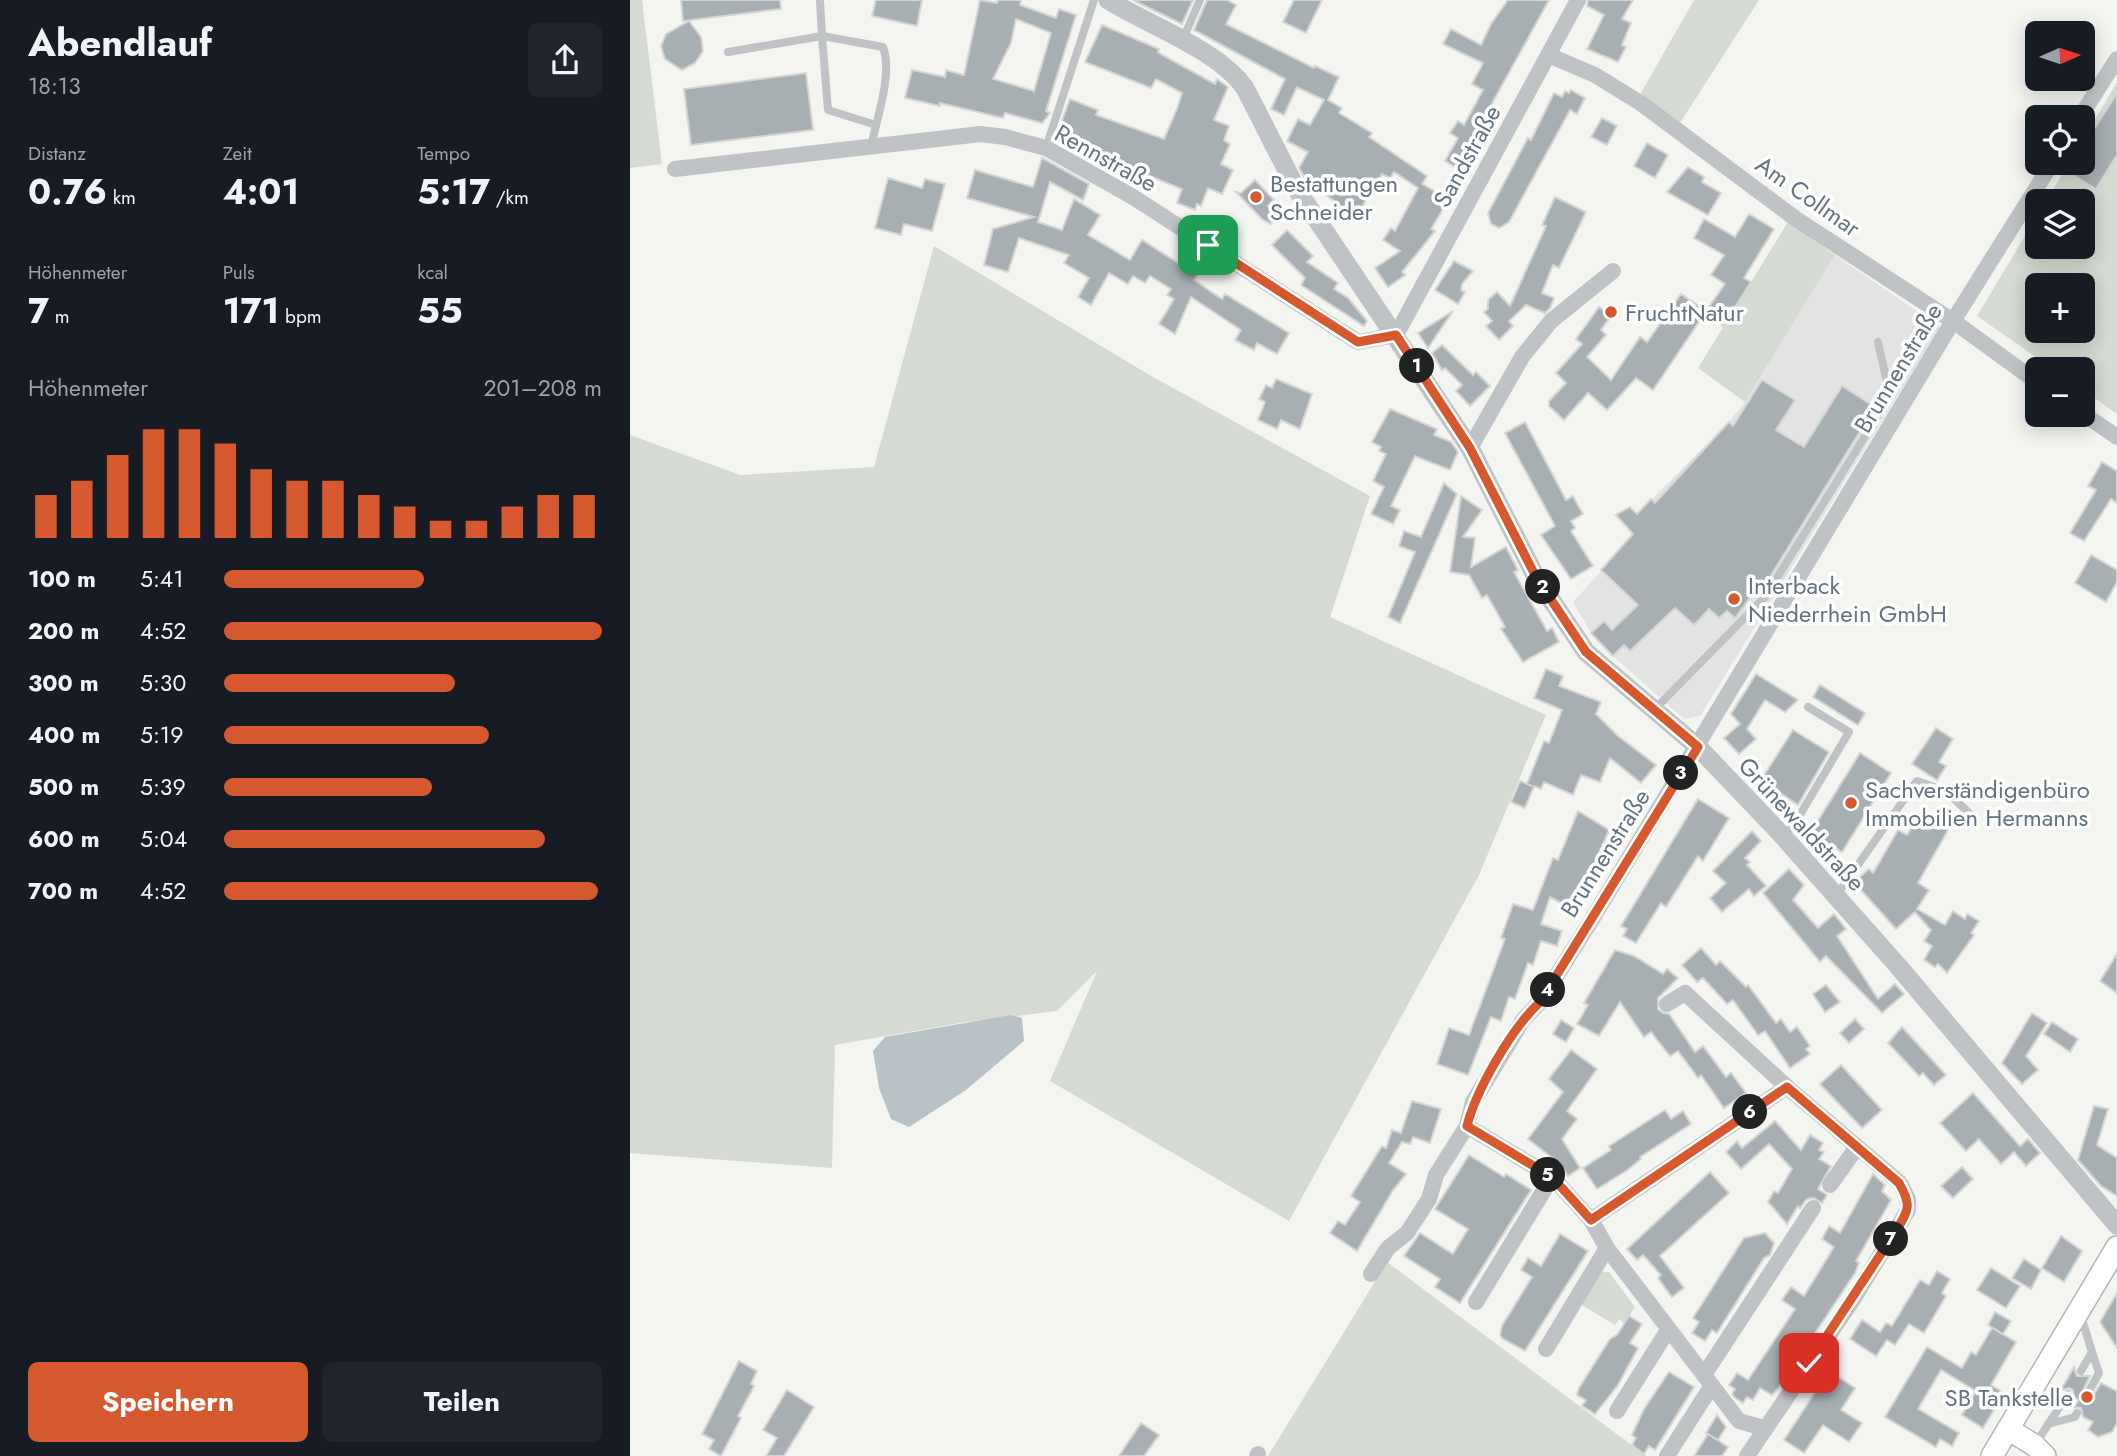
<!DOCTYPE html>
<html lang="de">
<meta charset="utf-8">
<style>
body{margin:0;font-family:Jost,sans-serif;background:#20242c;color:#f1f3f6;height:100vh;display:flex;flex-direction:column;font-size:26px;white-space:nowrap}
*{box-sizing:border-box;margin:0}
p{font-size:23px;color:#9ea1a6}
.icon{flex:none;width:38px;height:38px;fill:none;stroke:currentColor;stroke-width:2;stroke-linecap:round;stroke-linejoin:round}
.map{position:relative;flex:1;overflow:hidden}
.side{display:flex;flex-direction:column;background:#171b24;width:630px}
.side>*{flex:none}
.needle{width:46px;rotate:87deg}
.tools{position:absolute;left:1395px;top:21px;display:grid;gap:14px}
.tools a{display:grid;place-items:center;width:70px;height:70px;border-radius:10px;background:#171b24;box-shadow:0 4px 18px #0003;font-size:35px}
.pin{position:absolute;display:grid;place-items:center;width:60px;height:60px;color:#fff;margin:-30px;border-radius:14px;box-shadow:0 4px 10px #0006}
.km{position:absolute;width:35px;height:35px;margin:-18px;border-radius:50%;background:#222;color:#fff;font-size:19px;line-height:35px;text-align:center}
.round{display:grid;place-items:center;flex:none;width:74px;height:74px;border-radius:10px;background:#20242c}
.head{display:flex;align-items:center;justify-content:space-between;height:119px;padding:0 28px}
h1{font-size:38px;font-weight:700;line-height:52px}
.figures{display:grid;grid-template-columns:repeat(3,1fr);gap:10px;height:119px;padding:7px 28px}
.figures div{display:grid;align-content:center}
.figures b{font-size:35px;font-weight:700}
.figures small{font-size:19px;font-weight:400}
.figures p{font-size:19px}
.chart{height:196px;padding:14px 28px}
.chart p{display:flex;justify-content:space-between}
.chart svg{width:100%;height:126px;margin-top:7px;stroke:#d6582f;stroke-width:6}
.button{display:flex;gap:14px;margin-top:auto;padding:14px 28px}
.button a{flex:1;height:80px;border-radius:10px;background:#d6582f;color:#fff;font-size:28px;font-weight:700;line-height:80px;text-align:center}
.button a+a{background:#20242c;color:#f1f3f6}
ul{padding:0 28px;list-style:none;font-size:23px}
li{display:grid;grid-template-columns:112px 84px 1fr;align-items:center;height:52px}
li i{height:18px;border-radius:9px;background:#d6582f}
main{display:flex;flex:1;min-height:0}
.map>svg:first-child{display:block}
</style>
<main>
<section class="side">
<div class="head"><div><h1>Abendlauf</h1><p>18:13</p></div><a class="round"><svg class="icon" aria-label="share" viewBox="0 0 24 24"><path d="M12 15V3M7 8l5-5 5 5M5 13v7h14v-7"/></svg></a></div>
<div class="figures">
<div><p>Distanz</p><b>0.76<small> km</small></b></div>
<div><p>Zeit</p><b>4:01</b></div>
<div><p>Tempo</p><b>5:17<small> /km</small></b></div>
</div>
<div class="figures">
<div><p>Höhenmeter</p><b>7<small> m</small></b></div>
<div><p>Puls</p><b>171<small> bpm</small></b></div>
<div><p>kcal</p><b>55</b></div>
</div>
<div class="chart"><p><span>Höhenmeter</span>201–208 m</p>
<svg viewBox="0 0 160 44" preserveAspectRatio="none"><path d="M5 44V29M15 44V24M25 44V15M35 44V6M45 44V6M55 44V11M65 44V20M75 44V24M85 44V24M95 44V29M105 44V33M115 44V38M125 44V38M135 44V33M145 44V29M155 44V29"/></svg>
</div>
<ul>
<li><b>100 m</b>5:41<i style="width:53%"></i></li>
<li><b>200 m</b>4:52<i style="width:100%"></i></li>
<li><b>300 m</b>5:30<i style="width:61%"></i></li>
<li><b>400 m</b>5:19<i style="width:70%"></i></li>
<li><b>500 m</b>5:39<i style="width:55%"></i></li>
<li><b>600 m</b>5:04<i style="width:85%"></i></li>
<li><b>700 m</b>4:52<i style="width:99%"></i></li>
</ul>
<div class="button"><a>Speichern</a><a>Teilen</a></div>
</section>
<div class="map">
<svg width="1487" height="1456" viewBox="0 0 1487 1456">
<rect width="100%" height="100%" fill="#f4f4f1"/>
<!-- built -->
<polygon fill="#e2e3e2" points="1205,255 1310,327 1070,716 1054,719 983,656 961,633 943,602 1016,522 1008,513 1099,422 1115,402"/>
<!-- green -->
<g fill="#d5dbd2" fill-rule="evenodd">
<polygon points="0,0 12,0 32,164 0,168"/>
<polygon points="1064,0 1129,0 1048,126 1008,98"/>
<path d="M1487 82V414L1453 390 1452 369H1423L1347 316 1407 216V247H1452V201H1416L1439 163H1452L1453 140ZM1407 285H1452V331H1407Z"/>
<polygon points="1158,222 1205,255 1115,402 1068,368"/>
<polygon points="304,246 523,377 740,496 700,617 916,715 849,875 659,1221 420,1081 467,971 427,1011 336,1022 205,1045 202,1168 0,1153 0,435 110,475 244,467"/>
<polygon points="757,1262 1016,1456 638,1456"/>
<polygon points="970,1272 979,1272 1005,1307 994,1323 989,1319 985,1325 950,1304"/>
</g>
<!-- water -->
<polygon fill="#b9c3c7" points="381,1015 392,1018 394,1041 336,1090 279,1127 261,1119 249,1088 243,1051 255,1037"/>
<!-- building -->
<g fill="#a7afb3" stroke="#d5d5d3" stroke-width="2" fill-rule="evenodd">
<polygon points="51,0 150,0 151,9 53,21"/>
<polygon points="246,0 292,0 287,26 242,16"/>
<path d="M350 0 367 3 368 0H391L390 5 426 18 429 9 446 15 416 111 420 113 412 123 375 113 373 118 310 103V106L275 98 282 70 315 77 316 70 334 75ZM386 19 421 33 404 91 363 79 381 43Z"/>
<polygon points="503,0 563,0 552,24"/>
<polygon points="577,0 597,0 606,5 596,24 684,68 685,66 709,77 698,100 712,108 709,113 742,133 739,137 797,176 792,184 819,199 801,229 805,231 772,272 775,275 758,287 745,268 770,251 753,240 761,228 765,231 788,188 764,172 760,178 752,174 730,210 724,206 720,213 676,180 669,168 678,152 657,141 668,119 680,125 694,100 667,87 654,115 641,109 655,79 564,30"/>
<polygon points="664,0 692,0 676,33 653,22"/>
<polygon points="878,0 919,0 860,107 867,111 834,172 815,161 828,138 820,133 828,121 834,125 853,90 842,84 853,63 813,44 821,29 851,45 861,24"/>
<polygon points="958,0 1003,0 992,19 1001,23 992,45 996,47 988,62 957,49 974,15 957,6"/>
<polygon points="59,21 71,37 73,51 65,63 52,70 35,59 31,46 36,34"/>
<polygon points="472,25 529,49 528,52 534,56 585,84 587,79 598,87 584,120 599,126 594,140 600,144 591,164 603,170 592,194 578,188 571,206 567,204 565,210 547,203 552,189 468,155 470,151 436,137 438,132 429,129 440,99 468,110 466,115 534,139 547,109 552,93 526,79 521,88 455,62"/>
<polygon points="176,73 183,130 61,145 54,89"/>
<polygon points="941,90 955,98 947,114 940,110 879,222 869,228 861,224 858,213 898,138 901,140 924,93 932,97 935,91 939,93"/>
<polygon points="1487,93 1487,155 1466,189 1438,172 1443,163 1452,163 1452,148"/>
<polygon points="972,118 987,126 977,145 961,137"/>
<polygon points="1017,143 1038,155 1025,178 1004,166"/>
<polygon points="412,158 459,184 453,200 420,182 408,222 432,230 444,199 470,215 458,235 500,260 512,240 567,275 564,280 592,299 595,294 659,333 647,354 627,343 624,350 605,340 611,330 561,297 545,334 529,324 544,299 537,295 541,289 520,276 515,283 503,276 498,284 479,273 461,305 448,297 459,278 434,263 439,255 389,238 378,272 354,265 363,229 404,217 337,198 345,170 403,187"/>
<polygon points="1058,167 1074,177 1072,182 1091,193 1078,215 1037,192"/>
<polygon points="258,178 292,188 295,179 315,184 302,231 274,224 271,235 245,228"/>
<polygon points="625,180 644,200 638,206 647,211 641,224 633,220 606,192 611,193"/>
<polygon points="925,197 956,212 929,268 923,265 912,293 924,298 920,308 915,313 896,305 879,321 883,326 869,340 856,326 862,321 854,312 858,309 858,300 867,292 880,306 916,226 912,225"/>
<polygon points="1119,214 1144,229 1114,278 1121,282 1093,326 1075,313 1023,390 1006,378 977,410 958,393 934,420 919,406 919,401 936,383 926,373 952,344 946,339 969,307 981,316 971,330 976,335 957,357 981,380 1010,337 1017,342 1051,294 1076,311 1095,284 1081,275 1094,255 1064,238 1074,219 1105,237"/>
<polygon points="657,230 683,256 677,262 708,283 704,289 718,298 737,321 734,326 671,285 675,278 642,245"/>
<polygon points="824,261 843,271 832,284 831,290 835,292 828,304 805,290"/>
<polygon points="823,311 798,348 788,333"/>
<polygon points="812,345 843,375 846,372 860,386 840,406 826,391 832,385 815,368 812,370 802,353"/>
<polygon points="646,379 682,394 670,429 651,420 647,429 628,420 635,402 629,399 636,385 642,388"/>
<polygon points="1132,380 1165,400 1146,430 1174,447 1212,386 1245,407 1130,593 1126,589 1105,618 1097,611 1089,618 1079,609 1064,625 1045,608 1000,651 994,645 983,656 961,633 974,621 982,630 1008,605 971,570 1003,534 986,515 1000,507 1007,514 1021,499 1025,503 1099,422 1103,426"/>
<polygon points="760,409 807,429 804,435 821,442 828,452 820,470 785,456 761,506 770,510 763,524 741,514 754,487 743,481 756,454 749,451 751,447 742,442"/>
<polygon points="895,422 936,500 943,496 953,514 941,521 945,528 941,531 963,566 941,579 911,535 925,526 875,433"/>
<polygon points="1472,462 1487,471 1487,503 1481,499 1454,541 1440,533 1466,490 1458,486"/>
<polygon points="814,483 827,494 770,623 758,617 785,552 769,546 774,531 791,537"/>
<polygon points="831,496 852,510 833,537 845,538 841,567 876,547 888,570 884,572 917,631 922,628 929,642 893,662 871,629 875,627 857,595 852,598 839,575 820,572"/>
<polygon points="1461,555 1487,570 1487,582 1476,602 1445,583"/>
<polygon points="916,669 933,676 929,686 971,702 966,714 988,736 1026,765 1011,783 980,758 970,782 951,775 943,795 914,782 911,789 904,786 895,808 881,802 890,781 902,786 897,784 914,741 919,743 932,710 904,698"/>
<polygon points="1126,674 1168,700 1155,712 1135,700 1117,729 1126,739 1109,754 1094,738 1110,724 1101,714"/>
<polygon points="1190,685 1235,713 1228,725 1183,697"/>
<polygon points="1306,728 1323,739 1309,762 1316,766 1307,780 1282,764"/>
<polygon points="1163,730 1199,752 1168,805 1131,780"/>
<polygon points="1230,753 1261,773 1212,852 1181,832"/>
<polygon points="1068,799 1099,818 1073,861 1068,856 1036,907 1031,903 1006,943 993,936 997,929 991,926"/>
<polygon points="948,811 979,830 952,894 948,892 941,908 920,897 911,924 932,931 927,946 911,941 903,965 898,963 885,999 879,997 871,1021 861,1017 838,1075 807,1064 819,1028 839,1035 875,939 871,938 883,904 903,910 923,858 928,860"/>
<polygon points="1290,814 1318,830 1288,883 1299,890 1287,909 1315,925 1323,911 1335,919 1337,914 1349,921 1341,933 1344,935 1317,973 1308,964 1305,967 1294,960 1302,946 1294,941 1301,930 1285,912 1266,929 1224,882 1239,869 1243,873 1268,830 1277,835"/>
<polygon points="1122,831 1131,841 1115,858 1120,862 1117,865 1136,886 1124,896 1119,889 1092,912 1080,898 1096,883 1083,871"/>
<polygon points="1159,869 1174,885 1163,900 1188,928 1204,914 1216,929 1207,936 1248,999 1265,984 1274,994 1252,1013 1196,956 1190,962 1133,893"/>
<polygon points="1071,948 1086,965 1090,961 1116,987 1118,985 1146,1023 1151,1019 1160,1032 1167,1027 1180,1046 1176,1049 1180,1054 1160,1068 1135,1031 1128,1035 1103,1000 1097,1004 1073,978 1067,982 1052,965"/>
<polygon points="985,950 1004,956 1033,974 1037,969 1048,978 1028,998 1028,1009 1033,1013 1039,1014 1065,1052 1073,1046 1096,1077 1101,1073 1116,1093 1094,1108 1071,1075 1068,1078 1048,1051 1040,1056 1021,1032 1014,1037 990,1002 969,1036 947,1024 958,1005 954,1003"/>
<polygon points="1487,954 1487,993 1470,981"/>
<polygon points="1196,985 1210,1002 1195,1012 1183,994"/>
<polygon points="1402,1013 1417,1023 1396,1056 1408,1070 1392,1084 1372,1063"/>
<polygon points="1225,1019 1234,1029 1219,1043 1210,1033"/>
<polygon points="931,1020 944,1028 936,1042 923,1034"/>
<polygon points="1422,1022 1448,1039 1440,1052 1414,1034"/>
<polygon points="1272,1027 1316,1075 1304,1085 1293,1073 1289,1076 1258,1043"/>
<polygon points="941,1050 967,1069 937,1111 947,1119 932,1139 950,1168 938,1176 930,1164 898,1139 933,1092 919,1079"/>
<polygon points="1211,1065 1252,1110 1232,1128 1190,1084"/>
<polygon points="1343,1093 1390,1146 1398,1139 1410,1153 1396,1166 1384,1152 1371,1164 1349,1139 1336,1151 1310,1123"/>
<polygon points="782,1101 811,1109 800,1143 783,1137 780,1144 772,1142 759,1163 776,1174 763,1190 727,1251 700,1233 708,1221 715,1225 730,1202 721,1196 752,1146 756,1148 762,1130 771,1133"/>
<polygon points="1464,1106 1478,1109 1467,1145 1487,1158 1487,1196 1471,1186 1448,1160"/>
<polygon points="1035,1110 1041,1119 1053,1111 1061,1124 1010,1157 1011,1159 996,1171 967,1189 953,1168 981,1150 979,1146"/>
<polygon points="1145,1121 1171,1150 1180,1135 1193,1143 1189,1150 1194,1152 1189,1159 1201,1166 1188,1189 1197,1195 1192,1203 1184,1198 1177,1199 1170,1208 1168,1206 1157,1224 1138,1202 1144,1191 1148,1193 1162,1169 1139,1144 1111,1169 1096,1152 1107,1141 1112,1148"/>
<polygon points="839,1155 874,1177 876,1174 901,1190 830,1303 805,1287 810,1279 774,1256 790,1233 823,1254 838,1229 805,1209"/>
<polygon points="1332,1167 1343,1179 1323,1198 1311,1186"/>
<polygon points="1080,1172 1099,1193 1030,1256 1054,1288 1042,1297 1028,1278 1031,1275 1013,1255 1007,1260 997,1249"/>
<polygon points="1243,1174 1255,1185 1252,1191 1261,1200 1226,1261 1229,1263 1225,1273 1149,1387 1142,1395 1130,1388 1123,1400 1117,1397 1113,1403 1104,1397 1102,1394 1105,1389 1099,1385 1107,1373 1118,1380 1146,1338 1165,1309 1152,1300 1161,1287 1174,1296 1204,1247 1192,1239 1199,1226 1210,1233"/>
<polygon points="1135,1233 1144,1243 1140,1255 1134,1258 1087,1333 1082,1330 1075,1341 1062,1333 1069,1322 1063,1318 1114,1238"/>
<polygon points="930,1234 958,1251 895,1351 873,1339 870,1335 872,1326 902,1277 891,1270 898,1258 911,1266"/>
<polygon points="1431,1236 1452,1251 1434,1282 1412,1268"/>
<polygon points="1394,1259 1411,1270 1401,1289 1382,1278"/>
<polygon points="1361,1268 1390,1286 1376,1308 1347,1290"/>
<polygon points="1307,1271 1320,1279 1312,1293 1316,1296 1294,1333 1279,1324 1265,1345 1257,1340 1246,1356 1220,1339 1232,1320 1250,1332 1256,1323 1262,1326 1290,1280 1299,1285"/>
<polygon points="1487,1293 1487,1348 1470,1322"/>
<polygon points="1365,1312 1381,1321 1373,1334 1358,1325"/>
<polygon points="999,1316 1012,1324 1000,1343 1008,1348 988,1385 965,1414 952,1406 956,1400 947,1395 949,1388 980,1339 987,1335"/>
<polygon points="1362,1328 1386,1342 1361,1385 1374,1393 1353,1428 1332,1415 1346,1391 1311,1370 1288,1409 1329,1433 1322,1446 1310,1439 1306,1447 1255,1417 1297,1347 1332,1368 1341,1352 1346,1355"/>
<polygon points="109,1361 127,1371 121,1384 124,1386 108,1416 111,1418 91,1456 79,1449 84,1440 72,1434"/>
<polygon points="1444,1367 1447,1376 1460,1376 1453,1390 1455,1396 1463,1396 1471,1383 1487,1391 1487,1423 1482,1432 1468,1437 1458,1430 1463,1422 1453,1417 1451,1408 1444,1407 1449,1400 1444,1397 1443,1390 1439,1388 1431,1390"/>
<polygon points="1199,1371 1225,1388 1211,1410 1232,1423 1219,1442 1193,1425 1174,1453 1154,1440"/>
<polygon points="1039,1372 1064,1387 1025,1450 1019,1446 1014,1454 1002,1445 1006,1438 1002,1435 1014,1409"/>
<polygon points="157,1390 184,1407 154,1456 136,1456 147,1438 133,1430"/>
<polygon points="1087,1415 1096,1427 1088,1440 1076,1433"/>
<polygon points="511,1423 529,1435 514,1456 489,1456"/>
<polygon points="1078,1434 1098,1447 1092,1456 1064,1456"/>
</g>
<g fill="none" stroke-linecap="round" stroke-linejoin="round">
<!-- secondary casing -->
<g stroke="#b2b7ba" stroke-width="24">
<g id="secondary">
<polyline points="1378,1429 1404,1445 1415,1456"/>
<polyline points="1362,1456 1487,1247"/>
</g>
</g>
<!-- service -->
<g stroke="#bfc3c6" stroke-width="8">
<polyline points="553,39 570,0"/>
<polyline points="98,52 192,36 190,0"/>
<path d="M241 146C247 119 263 72 253 47L192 36 198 110 246 125"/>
<polyline points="416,148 464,0"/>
<polyline points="1024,710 1135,597 1260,396 1248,342"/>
<polyline points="1153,836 1168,818 1219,732 1178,707"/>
<polyline points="1206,896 1287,781 1316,791 1340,814"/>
<polyline points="1451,1316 1462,1352 1451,1371"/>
<polyline points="1459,1391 1469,1373 1462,1352"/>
<polyline points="1418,1424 1445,1417 1447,1413"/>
<polyline points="1406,1443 1438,1394"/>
</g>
<!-- minor -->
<g stroke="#bfc3c6" stroke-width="16">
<polyline points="918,55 965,75 1012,104 1166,219 1323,321 1407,382"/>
<polyline points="1450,117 1487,59"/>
<polyline points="45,169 351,134 375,137 416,148 503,197 728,342 766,335 948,0"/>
<polyline points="1452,413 1487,437"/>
<polyline points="840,448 892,357 921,321 983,271"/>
<polyline points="1037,1004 1055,993 1157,1087"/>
<polyline points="837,1126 922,1177 961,1220 1157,1087 1270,1183 1278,1199 1278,1210 1224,1298 1117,1456"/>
<polyline points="1200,1185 1227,1147"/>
<polyline points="961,1220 977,1248 1109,1421 1134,1428"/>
<polyline points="741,1274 758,1248 777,1233 799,1199 806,1175 837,1126 843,1102 893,1020 910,1002 961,921 1323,321 1422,163"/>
<polyline points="846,1302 922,1177"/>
<polyline points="916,1349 977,1248"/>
<polyline points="1074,1375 1183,1208"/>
<polyline points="987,1411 1038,1330"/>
<polyline points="627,1456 628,1454"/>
<polyline points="1037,1456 1081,1387"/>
</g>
<!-- tertiary -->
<path stroke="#bfc3c6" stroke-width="19" d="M478 0C520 26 587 49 615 88L667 190 840 448 906 577 956 652 1068 747 1151 834 1268 966 1487 1225"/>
<!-- secondary -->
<use href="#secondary" stroke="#fff" stroke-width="21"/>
</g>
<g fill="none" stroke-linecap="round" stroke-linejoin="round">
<!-- route casing -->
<g stroke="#fff" stroke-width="14">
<path id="route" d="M578 245 728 342 766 335 840 448 906 577 956 652 1068 747 910 1002C882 1028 846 1090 837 1126L922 1177 961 1220 1157 1087 1269 1183C1282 1206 1279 1209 1266 1231L1179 1363"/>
</g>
<!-- route -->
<use href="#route" stroke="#d6582f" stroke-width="9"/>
</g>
<!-- markers -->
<g fill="#d6582f" stroke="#fff" stroke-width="2.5">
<circle cx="626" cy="197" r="7"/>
<circle cx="981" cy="312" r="7"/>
<circle cx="1104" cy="599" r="7"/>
<circle cx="1221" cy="803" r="7"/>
<circle cx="1457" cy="1397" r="7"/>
</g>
<g text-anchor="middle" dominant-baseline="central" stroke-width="7" stroke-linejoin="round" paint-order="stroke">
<!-- street labels -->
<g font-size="24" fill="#657480" stroke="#fff">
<text transform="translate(837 156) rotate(-61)">Sandstraße</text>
<text transform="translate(476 158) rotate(29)">Rennstraße</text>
<text transform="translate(1178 196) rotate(35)">Am Collmar</text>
<text transform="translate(1268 368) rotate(-59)">Brunnenstraße</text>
<text transform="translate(1172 824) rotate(47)">Grünewaldstraße</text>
<text transform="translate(975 853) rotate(-58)">Brunnenstraße</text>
</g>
<!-- poi labels -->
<g font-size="24" fill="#657480" stroke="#fff" text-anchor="start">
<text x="640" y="183">Bestattungen<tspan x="640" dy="28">Schneider</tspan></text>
<text x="995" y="312">FruchtNatur</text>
<text x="1118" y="585">Interback<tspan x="1118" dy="28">Niederrhein GmbH</tspan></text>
<text x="1235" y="789">Sachverständigenbüro<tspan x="1235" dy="28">Immobilien Hermanns</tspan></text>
<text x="1443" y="1397" text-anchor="end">SB Tankstelle</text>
</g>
</g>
</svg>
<div class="tools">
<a><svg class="needle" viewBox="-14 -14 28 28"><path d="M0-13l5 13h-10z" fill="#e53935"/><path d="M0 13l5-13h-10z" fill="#9ea1a6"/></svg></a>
<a><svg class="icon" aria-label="locate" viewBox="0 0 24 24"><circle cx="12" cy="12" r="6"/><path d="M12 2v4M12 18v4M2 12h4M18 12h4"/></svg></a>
<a><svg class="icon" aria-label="layers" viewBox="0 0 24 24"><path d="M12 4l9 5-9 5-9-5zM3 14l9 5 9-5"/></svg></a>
<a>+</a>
<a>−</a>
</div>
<div class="pin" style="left:578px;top:245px;background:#1e9e55"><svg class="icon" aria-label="arrive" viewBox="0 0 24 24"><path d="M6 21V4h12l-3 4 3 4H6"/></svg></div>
<div class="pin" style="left:1179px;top:1363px;background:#d93025"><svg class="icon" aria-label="check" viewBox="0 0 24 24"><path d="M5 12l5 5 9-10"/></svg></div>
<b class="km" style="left:787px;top:366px">1</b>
<b class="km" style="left:913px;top:587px">2</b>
<b class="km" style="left:1051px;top:773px">3</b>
<b class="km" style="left:918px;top:990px">4</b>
<b class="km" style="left:918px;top:1175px">5</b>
<b class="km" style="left:1120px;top:1112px">6</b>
<b class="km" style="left:1261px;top:1239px">7</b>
</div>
</main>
